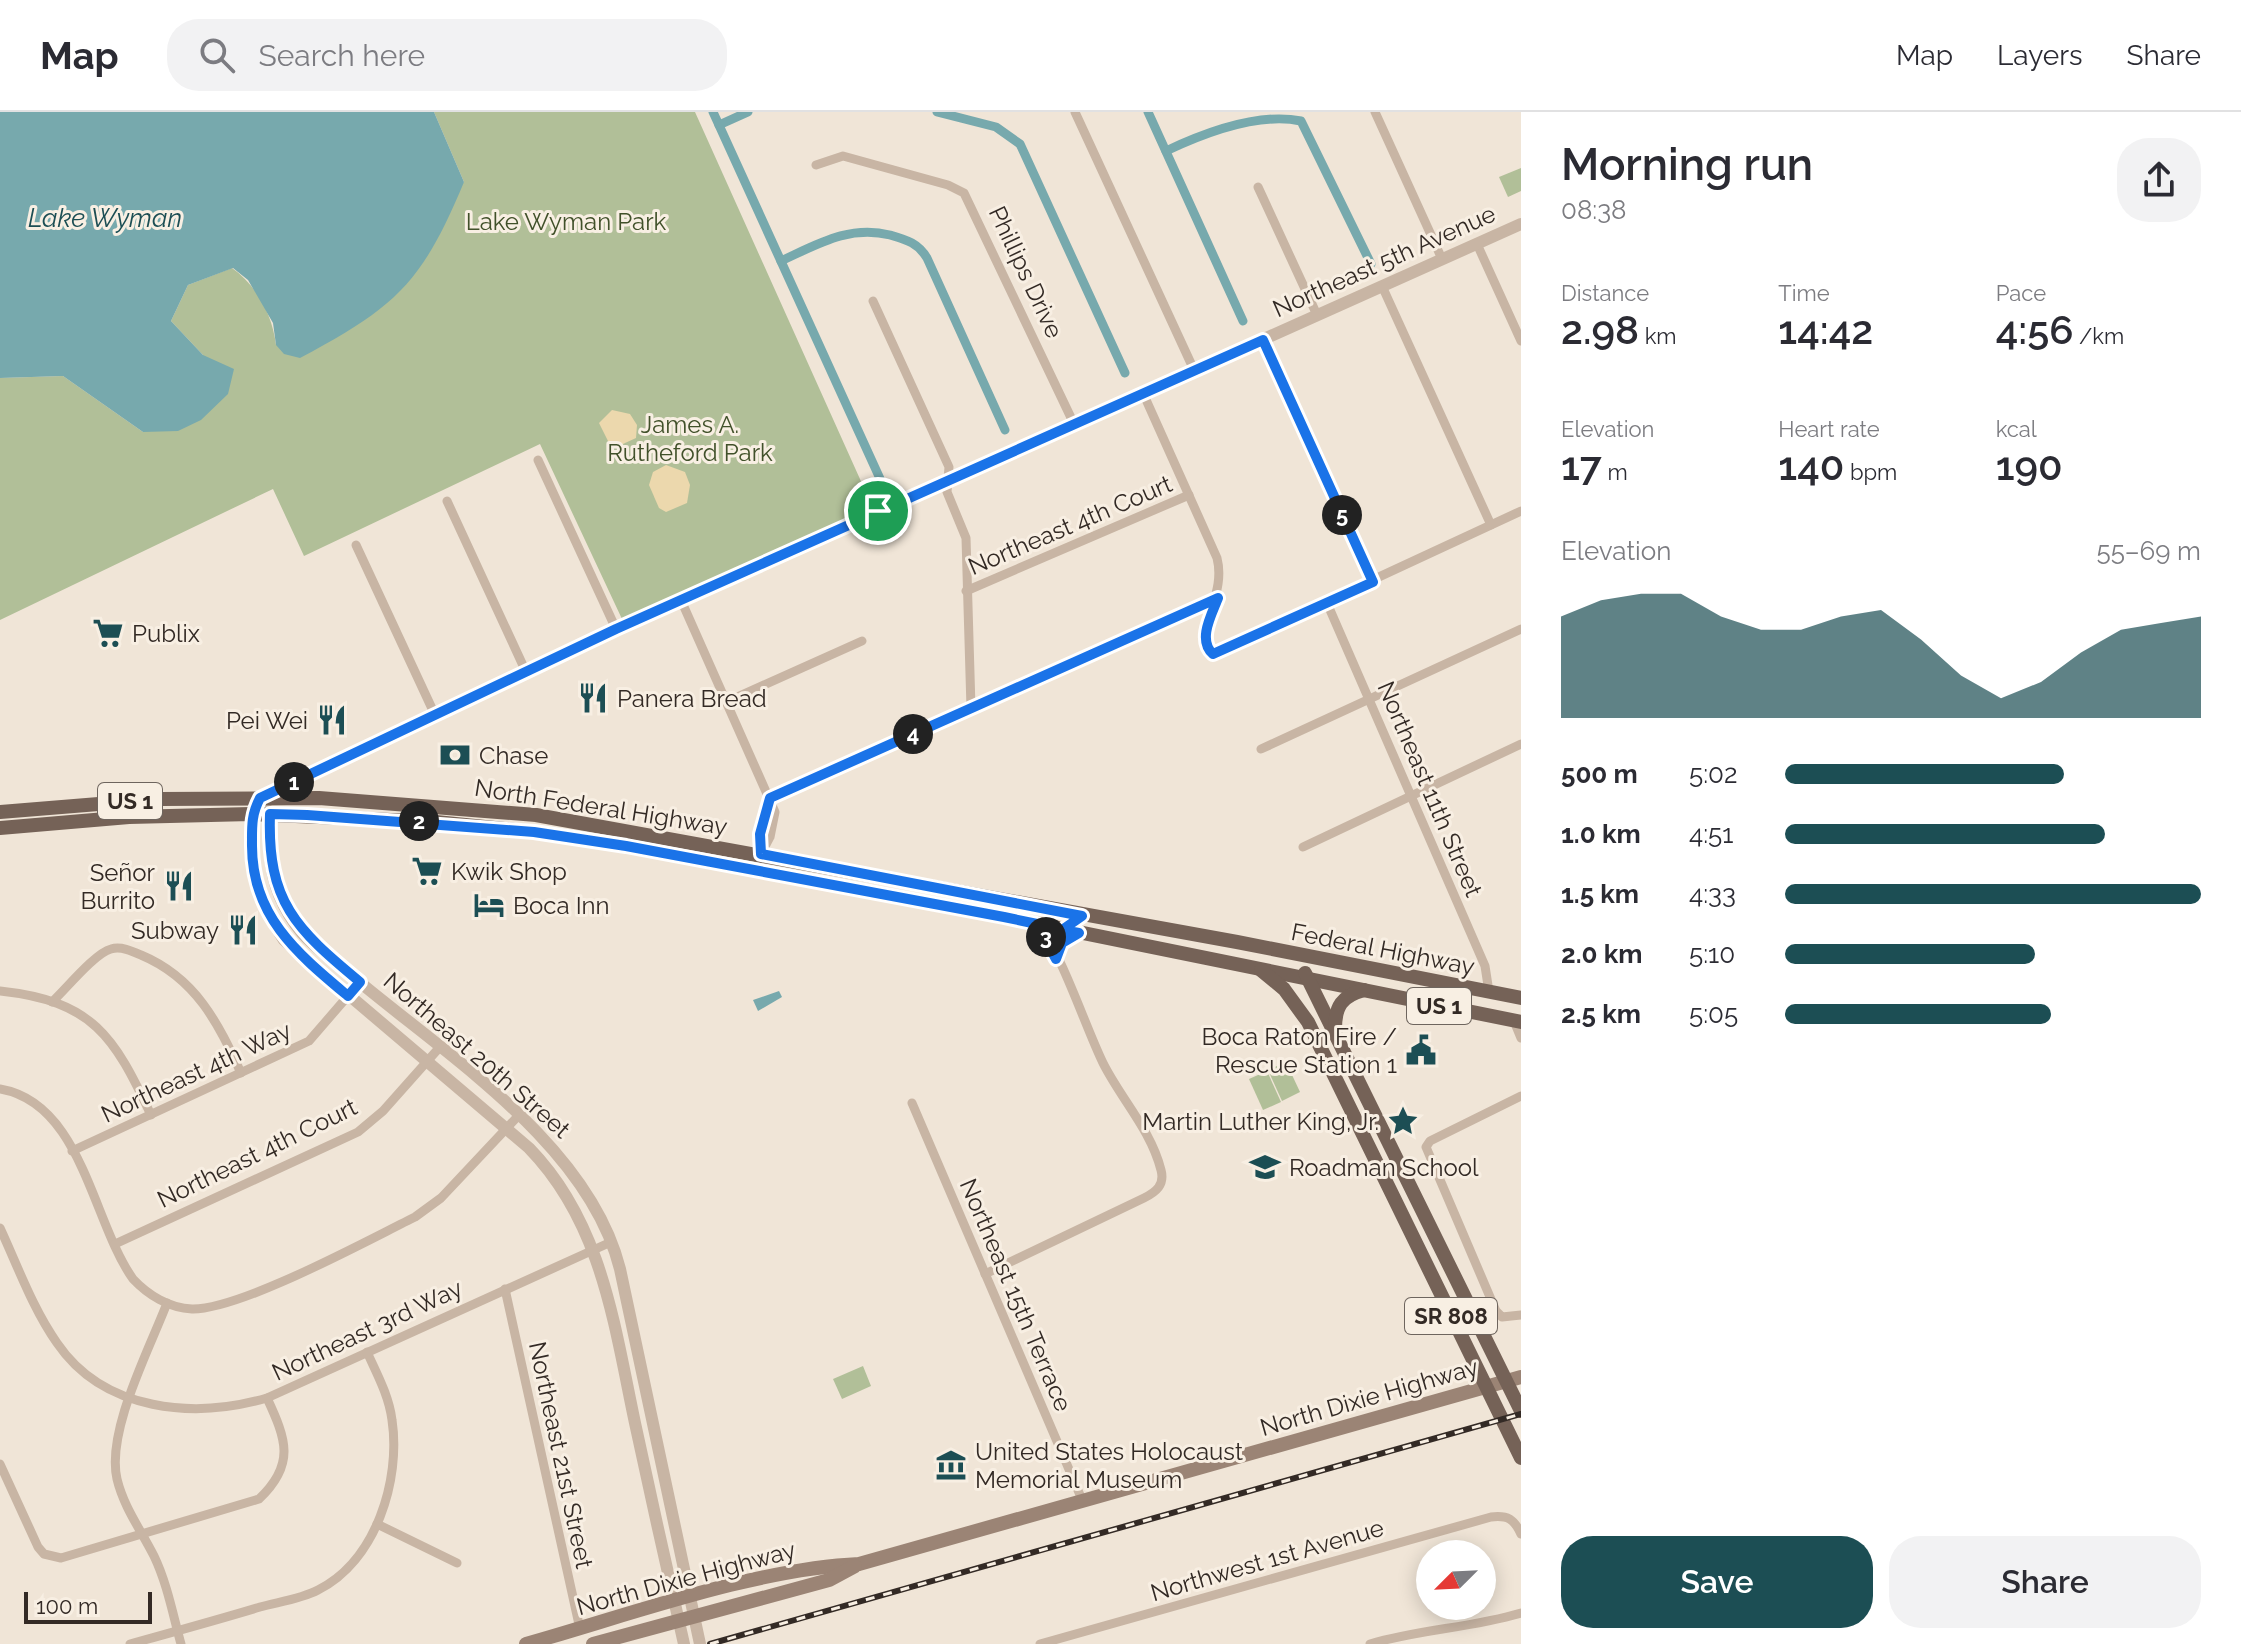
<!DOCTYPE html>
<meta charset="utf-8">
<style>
body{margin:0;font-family:Raleway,sans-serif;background:#f2f2f3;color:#2b2b33;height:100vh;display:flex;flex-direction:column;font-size:30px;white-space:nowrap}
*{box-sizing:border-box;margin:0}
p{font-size:26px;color:#7c7c81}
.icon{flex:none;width:44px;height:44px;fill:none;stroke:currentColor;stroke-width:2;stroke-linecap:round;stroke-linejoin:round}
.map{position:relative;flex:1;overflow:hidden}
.sheet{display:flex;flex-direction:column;background:#fff;width:720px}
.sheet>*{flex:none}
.needle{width:52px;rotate:246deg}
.buttons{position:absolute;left:1416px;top:1428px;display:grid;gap:16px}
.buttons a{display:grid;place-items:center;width:80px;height:80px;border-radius:50%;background:#fff;box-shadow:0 4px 20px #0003;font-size:40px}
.scale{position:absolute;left:24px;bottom:20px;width:128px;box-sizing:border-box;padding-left:8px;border:4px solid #332a25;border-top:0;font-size:22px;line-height:28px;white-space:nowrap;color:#332a25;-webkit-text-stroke:6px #f8efe3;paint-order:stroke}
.pin{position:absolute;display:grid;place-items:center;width:68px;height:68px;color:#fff;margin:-34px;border:4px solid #fff;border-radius:50%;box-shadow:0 2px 8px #0007}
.km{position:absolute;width:40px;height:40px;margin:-20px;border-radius:50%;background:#222;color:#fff;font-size:22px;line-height:40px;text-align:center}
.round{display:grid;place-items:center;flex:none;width:84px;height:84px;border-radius:32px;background:#f2f2f3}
.headline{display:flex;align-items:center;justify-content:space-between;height:136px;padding:0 40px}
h1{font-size:44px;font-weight:600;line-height:60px}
.metrics{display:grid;grid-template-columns:repeat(3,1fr);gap:12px;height:136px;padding:8px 40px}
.metrics div{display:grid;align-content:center}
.metrics b{font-size:40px;font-weight:600}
.metrics small{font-size:22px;font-weight:400}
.metrics p{font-size:22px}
.chart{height:224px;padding:16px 40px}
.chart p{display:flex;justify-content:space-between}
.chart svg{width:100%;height:144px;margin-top:8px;fill:#1c4e54;opacity:.7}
.action{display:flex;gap:16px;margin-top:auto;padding:16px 40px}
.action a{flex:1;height:92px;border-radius:32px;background:#1c4e54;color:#fff;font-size:32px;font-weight:600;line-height:92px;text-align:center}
.action a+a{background:#f2f2f3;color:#2b2b33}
ul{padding:0 40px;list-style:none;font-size:26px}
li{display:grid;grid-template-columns:128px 96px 1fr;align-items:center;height:60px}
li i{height:20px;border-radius:10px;background:#1c4e54}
header{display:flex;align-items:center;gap:48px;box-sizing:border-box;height:112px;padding:0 40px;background:#fff;border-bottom:2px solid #e1e1e2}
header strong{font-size:38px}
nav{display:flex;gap:44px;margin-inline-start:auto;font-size:28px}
.search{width:560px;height:72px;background:#f2f2f3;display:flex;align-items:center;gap:20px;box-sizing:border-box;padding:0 28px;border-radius:32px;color:#7c7c81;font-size:30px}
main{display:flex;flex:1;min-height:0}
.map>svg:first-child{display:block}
</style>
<header>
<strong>Map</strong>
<div class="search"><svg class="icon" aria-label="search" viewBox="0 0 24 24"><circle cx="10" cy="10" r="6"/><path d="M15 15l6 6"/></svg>Search here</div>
<nav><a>Map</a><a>Layers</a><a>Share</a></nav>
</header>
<main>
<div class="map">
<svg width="1521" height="1532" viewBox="0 0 1521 1532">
<rect width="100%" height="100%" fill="#f0e5d7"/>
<!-- green -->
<g fill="#b1bf98">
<path d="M434 0H695L873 396 622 507 540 332 304 444 273 377 0 508V266L63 264 143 320 203 243 171 209 188 173 232 156C257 174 272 202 276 233L464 70Z"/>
<polygon points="1521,56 1521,79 1508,85 1499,65"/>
<polygon points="1286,950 1300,980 1282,989 1268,958"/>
<polygon points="1267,959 1281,990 1263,998 1249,967"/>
<polygon points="863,1254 871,1274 842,1287 833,1267"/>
</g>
<!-- sand -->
<g fill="#ecd8ad">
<polygon points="612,298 630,302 637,313 636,326 612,337 599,311"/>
<polygon points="666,353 685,360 690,373 687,391 666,400 659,396 649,373 653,360"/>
</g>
<!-- water -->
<g fill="#77a9ad">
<path d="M0 0H434L464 70C422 171 396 195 300 246L284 242 276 233 273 211 248 168 233 156 188 173 171 209 203 243 234 257 228 282 201 308 178 319 143 320 63 264 0 266Z"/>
<polygon points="779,879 782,885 758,899 753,888"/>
</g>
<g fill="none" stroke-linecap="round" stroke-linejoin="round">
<!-- canal -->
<g stroke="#77a9ad" stroke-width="9">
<polyline points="713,0 882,371"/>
<polyline points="937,0 996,15 1020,32 1125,261"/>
<polyline points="1148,0 1243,209"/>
<polyline points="719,13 748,0"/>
<path d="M1166 39C1204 21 1258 0 1301 9L1371 152"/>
<path d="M781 149C818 132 849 113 890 123 907 128 918 131 927 146L1005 318"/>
</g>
<!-- minor -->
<g stroke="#c8b5a4" stroke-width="9">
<polyline points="1075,0 1194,258"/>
<polyline points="1375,0 1442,147"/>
<polyline points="816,53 843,44 948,73 964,81 1074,312"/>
<polyline points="1258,75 1317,203"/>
<polyline points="1477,132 1521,229"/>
<polyline points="1382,174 1491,413"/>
<polyline points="873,189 949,355 947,380 966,426 971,596"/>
<polyline points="1263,228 1373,470"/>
<path d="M1143 281 1217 446C1226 481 1199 509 1208 539L1213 542 1521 399"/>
<polyline points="538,348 616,517"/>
<polyline points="447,389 526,560"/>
<polyline points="356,433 435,603"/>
<polyline points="966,479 1189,383"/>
<polyline points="681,488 775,700 770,725 761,742"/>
<polyline points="1327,491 1485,854 1489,880"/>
<polyline points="726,590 862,529"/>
<polyline points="1261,637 1521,517"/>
<polyline points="770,686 1218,486"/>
<polyline points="1303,735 1521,632"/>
<polyline points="761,741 760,722 770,686"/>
<polyline points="1056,847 1062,831 1078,821"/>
<path d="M0 879C93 889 114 924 151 1003"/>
<path d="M52 890C66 877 95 841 111 837 121 834 132 839 141 843 196 866 218 911 241 961"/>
<polyline points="1514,909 1521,926"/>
<path d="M0 977C82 991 92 1109 133 1167 148 1183 169 1196 192 1197 240 1198 368 1128 415 1105L441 1086 519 1003"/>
<polyline points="1521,984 1430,1029 1426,1035 1496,1199 1502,1205 1521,1203"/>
<polyline points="912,991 1083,1390"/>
<polyline points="72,1039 309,929 360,870"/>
<path d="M0 1116C18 1155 33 1197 57 1231 104 1300 195 1307 267 1286L611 1130"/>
<polyline points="115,1132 358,1020 383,999 439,936"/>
<path d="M985 1162 1144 1086C1156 1080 1165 1073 1161 1058 1151 1018 1121 987 1103 951 1085 914 1062 842 1038 812"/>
<polyline points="505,1177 580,1517"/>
<path d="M167 1191C150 1236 106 1319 117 1367 124 1396 141 1418 154 1444 167 1471 173 1503 181 1532"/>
<path d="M0 1352 38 1435 44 1442 61 1446 259 1387C296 1352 286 1327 267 1286"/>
<polyline points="377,1412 457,1451"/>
<path d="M130 1532C173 1520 217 1508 260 1495 278 1490 301 1487 318 1478 376 1449 401 1368 392 1308 389 1284 377 1262 367 1240"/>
<path d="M1040 1532 1491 1405C1508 1403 1514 1407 1521 1422"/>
<path d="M1370 1532C1420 1517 1471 1516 1521 1501"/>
</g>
<!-- tertiary -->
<g stroke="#c8b5a4" stroke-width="12">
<polyline points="261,686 616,517 1521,112"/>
<path d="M255 696C250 705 252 716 252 727 252 765 262 796 284 828L529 1036C602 1111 614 1212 635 1311 651 1385 667 1458 684 1532"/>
<path d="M266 696C274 708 269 728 270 743 272 772 284 799 302 821 319 840 343 856 362 872 454 948 590 1036 620 1157L700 1532"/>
</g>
<!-- secondary -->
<g stroke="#9b8475" stroke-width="14">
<path d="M526 1532C629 1503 754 1457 859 1452L1521 1265"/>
<polyline points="593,1532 829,1468 855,1454"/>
</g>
<!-- primary -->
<g stroke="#756257" stroke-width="14">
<polyline points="0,700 160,687 319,686 536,703 1237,830 1521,886"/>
<polyline points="0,716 129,705 251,702 436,710 534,720 626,734 1004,805 1521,910"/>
<polyline points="1261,858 1284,877 1308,910 1521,1346"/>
<polyline points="1305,861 1521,1299"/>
<path d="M1335 917C1335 894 1342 884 1364 878"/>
</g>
<!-- rail casing -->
<g stroke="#332a25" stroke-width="6">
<polyline id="rail" points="710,1532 1521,1302"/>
</g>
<!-- rail -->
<use href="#rail" stroke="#f8efe3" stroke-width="3" stroke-dasharray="9" stroke-linecap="butt"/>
</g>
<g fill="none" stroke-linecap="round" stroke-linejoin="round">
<!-- route casing -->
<g stroke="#fff" stroke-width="16">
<path id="route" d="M1263 228 1373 470 1213 542C1197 528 1212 502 1218 486L770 686 760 722 761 742 1082 804 1062 818 1079 821 1062 831 1056 847 1037 812 1004 805 626 734 534 720 307 703 270 702C267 790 296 817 360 870L348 884C298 842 252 805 252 734 252 715 251 703 260 686L616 517Z"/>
</g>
<!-- route -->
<use href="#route" stroke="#1a73e8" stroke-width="10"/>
</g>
<!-- icons -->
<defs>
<g id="supermarket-bare" transform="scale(2.4)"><path d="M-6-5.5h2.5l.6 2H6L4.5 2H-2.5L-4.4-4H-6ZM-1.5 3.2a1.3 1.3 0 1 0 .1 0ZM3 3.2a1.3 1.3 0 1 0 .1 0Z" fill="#1c4e54" stroke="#f8efe3" stroke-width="2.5" paint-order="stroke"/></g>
<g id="restaurant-bare" transform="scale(2.4)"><path d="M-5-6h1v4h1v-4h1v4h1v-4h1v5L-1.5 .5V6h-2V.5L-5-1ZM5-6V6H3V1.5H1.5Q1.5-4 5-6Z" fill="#1c4e54" stroke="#f8efe3" stroke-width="2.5" paint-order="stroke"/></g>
<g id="bank-bare" transform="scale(2.4)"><path d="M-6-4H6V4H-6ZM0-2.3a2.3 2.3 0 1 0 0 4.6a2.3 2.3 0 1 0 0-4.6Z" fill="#1c4e54" stroke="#f8efe3" stroke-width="2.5" paint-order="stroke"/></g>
<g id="hotel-bare" transform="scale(2.4)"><path d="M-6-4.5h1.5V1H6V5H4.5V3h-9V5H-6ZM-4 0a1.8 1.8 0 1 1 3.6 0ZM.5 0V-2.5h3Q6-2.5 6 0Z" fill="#1c4e54" stroke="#f8efe3" stroke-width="2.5" paint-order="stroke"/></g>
<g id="civic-bare" transform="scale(2.4)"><path d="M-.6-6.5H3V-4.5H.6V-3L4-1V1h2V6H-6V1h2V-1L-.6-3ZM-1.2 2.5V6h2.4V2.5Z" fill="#1c4e54" stroke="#f8efe3" stroke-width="2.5" paint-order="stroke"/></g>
<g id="sight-bare" transform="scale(2.4)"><path d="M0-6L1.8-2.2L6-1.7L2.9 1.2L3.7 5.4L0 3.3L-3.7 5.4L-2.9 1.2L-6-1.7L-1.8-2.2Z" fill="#1c4e54" stroke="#f8efe3" stroke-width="2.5" paint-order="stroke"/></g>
<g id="school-bare" transform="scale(2.4)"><path d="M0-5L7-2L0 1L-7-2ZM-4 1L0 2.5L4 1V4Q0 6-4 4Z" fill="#1c4e54" stroke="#f8efe3" stroke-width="2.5" paint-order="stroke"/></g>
<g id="museum-bare" transform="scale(2.4)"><path d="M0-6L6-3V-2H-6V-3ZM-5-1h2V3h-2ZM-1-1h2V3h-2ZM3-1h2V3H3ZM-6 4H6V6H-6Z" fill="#1c4e54" stroke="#f8efe3" stroke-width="2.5" paint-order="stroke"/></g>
</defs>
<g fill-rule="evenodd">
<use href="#supermarket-bare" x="108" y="521"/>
<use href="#restaurant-bare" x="593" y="586"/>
<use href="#restaurant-bare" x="332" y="608"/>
<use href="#bank-bare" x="455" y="643"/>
<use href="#supermarket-bare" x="427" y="759"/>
<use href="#restaurant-bare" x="179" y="774"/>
<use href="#hotel-bare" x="489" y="793"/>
<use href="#restaurant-bare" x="243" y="818"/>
<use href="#civic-bare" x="1421" y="938"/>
<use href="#sight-bare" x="1403" y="1009"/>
<use href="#school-bare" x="1265" y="1055"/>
<use href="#museum-bare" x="951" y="1353"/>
</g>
<g text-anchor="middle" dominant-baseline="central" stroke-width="6" stroke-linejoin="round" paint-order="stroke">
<!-- shield labels -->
<g fill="#f8efe3" stroke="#6e655e" stroke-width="2">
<rect x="98" y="671" width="64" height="36" rx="6"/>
<rect x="1407" y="876" width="64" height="36" rx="6"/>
<rect x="1405" y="1186" width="92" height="36" rx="6"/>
</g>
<g font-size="22" font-weight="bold" fill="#332a25">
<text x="130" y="689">US 1</text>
<text x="1439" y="894">US 1</text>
<text x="1451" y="1204">SR 808</text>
</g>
<!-- park labels -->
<g font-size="24" fill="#41512a" stroke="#f8efe3">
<text x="566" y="109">Lake Wyman Park</text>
<text x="690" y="312">James A.<tspan x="690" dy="28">Rutheford Park</tspan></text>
</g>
<!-- street labels -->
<g font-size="24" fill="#332a25" stroke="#f8efe3">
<text transform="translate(1384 149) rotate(-24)">Northeast 5th Avenue</text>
<text transform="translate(1026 160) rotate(65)">Phillips Drive</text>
<text transform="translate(1070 413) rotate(-23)">Northeast 4th Court</text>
<text transform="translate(1430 677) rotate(67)">Northeast 11th Street</text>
<text transform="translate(601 695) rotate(9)">North Federal Highway</text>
<text transform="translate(1383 837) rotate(11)">Federal Highway</text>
<text transform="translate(477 943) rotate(41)">Northeast 20th Street</text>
<text transform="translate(196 960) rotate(-25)">Northeast 4th Way</text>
<text transform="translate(257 1041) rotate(-26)">Northeast 4th Court</text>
<text transform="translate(1016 1183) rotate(67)">Northeast 15th Terrace</text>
<text transform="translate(367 1218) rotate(-25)">Northeast 3rd Way</text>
<text transform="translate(1369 1285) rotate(-16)">North Dixie Highway</text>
<text transform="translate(561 1343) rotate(78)">Northeast 21st Street</text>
<text transform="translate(1267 1448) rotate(-16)">Northwest 1st Avenue</text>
<text transform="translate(686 1466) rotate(-15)">North Dixie Highway</text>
</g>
<!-- poi labels -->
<g font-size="24" fill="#332a25" stroke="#f8efe3" text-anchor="start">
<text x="132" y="521">Publix</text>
<text x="617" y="586">Panera Bread</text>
<text x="308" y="608" text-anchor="end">Pei Wei</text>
<text x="479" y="643">Chase</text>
<text x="451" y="759">Kwik Shop</text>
<text x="155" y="760" text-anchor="end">Señor<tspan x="155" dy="28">Burrito</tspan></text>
<text x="513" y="793">Boca Inn</text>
<text x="219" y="818" text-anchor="end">Subway</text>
<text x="1397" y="924" text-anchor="end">Boca Raton Fire /<tspan x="1397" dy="28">Rescue Station 1</tspan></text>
<text x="1379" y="1009" text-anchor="end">Martin Luther King, Jr.</text>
<text x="1289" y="1055">Roadman School</text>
<text x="975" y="1339">United States Holocaust<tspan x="975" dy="28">Memorial Museum</tspan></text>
</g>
<!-- water labels -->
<g font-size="26" font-style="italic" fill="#1c4e54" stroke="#f8efe3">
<text x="105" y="106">Lake Wyman</text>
</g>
</g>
</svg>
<div class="buttons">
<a><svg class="needle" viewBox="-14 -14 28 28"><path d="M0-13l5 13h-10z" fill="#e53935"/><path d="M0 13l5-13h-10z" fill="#7c7c81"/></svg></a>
</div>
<div class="scale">100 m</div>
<div class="pin" style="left:878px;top:399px;background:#1e9e55"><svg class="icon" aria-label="arrive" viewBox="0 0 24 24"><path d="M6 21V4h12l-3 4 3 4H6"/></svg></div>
<b class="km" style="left:294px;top:670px">1</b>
<b class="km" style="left:419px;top:709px">2</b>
<b class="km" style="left:1046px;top:825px">3</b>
<b class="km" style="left:913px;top:622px">4</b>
<b class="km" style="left:1342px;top:403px">5</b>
</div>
<section class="sheet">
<div class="headline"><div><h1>Morning run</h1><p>08:38</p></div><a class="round"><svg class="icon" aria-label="share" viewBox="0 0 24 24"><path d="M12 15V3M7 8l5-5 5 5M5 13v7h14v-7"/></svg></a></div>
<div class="metrics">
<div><p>Distance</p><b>2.98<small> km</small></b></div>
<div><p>Time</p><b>14:42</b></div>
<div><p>Pace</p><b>4:56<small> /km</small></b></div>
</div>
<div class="metrics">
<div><p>Elevation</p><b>17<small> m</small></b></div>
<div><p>Heart rate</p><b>140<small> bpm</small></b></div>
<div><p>kcal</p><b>190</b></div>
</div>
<div class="chart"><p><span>Elevation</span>55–69 m</p>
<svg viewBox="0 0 160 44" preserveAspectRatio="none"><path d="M0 44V13L10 8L20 6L30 6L40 13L50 17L60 17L70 13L80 11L90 20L100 31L110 38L120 33L130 24L140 17L150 15L160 13V44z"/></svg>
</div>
<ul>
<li><b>500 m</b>5:02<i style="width:67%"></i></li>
<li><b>1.0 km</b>4:51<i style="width:77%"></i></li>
<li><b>1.5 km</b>4:33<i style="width:100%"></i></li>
<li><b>2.0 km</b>5:10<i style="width:60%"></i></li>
<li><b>2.5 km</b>5:05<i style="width:64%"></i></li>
</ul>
<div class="action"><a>Save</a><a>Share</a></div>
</section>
</main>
